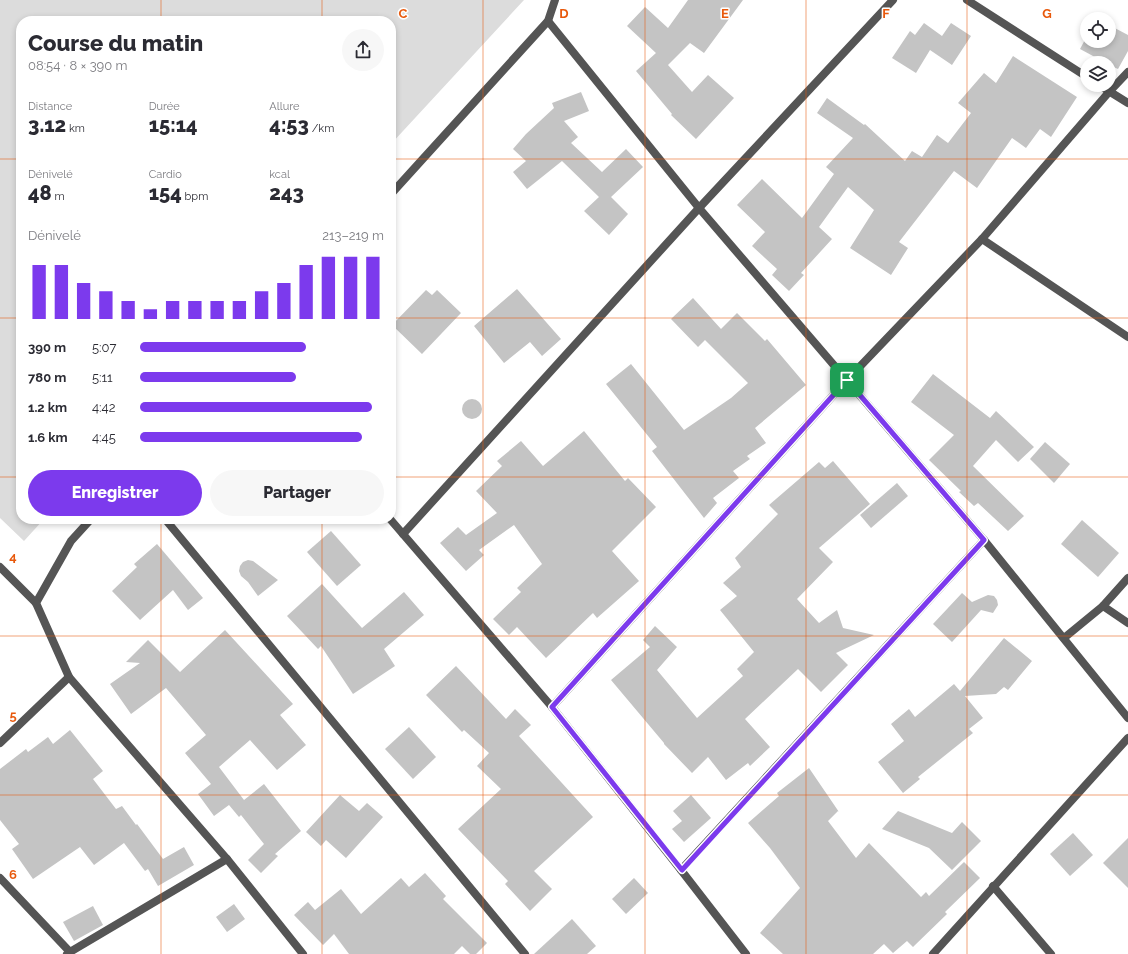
<!DOCTYPE html>
<html lang="fr">
<meta charset="utf-8">
<style>
body{margin:0;font-family:Raleway,sans-serif;background:#f7f7f7;color:#2b2b33;height:100vh;display:flex;flex-direction:column;font-size:15px;white-space:nowrap}
*{box-sizing:border-box;margin:0}
p{font-size:13px;color:#7c7c81}
.icon{flex:none;width:22px;height:22px;fill:none;stroke:currentColor;stroke-width:2;stroke-linecap:round;stroke-linejoin:round}
.map{position:relative;flex:1;overflow:hidden}
.panel{position:absolute;left:16px;top:16px;width:380px;height:508px;display:flex;flex-direction:column;background:#fff;border-radius:16px;box-shadow:0 2px 6px #0003}
.panel>*{flex:none}
.buttons{position:absolute;left:1080px;top:12px;display:grid;gap:8px}
.buttons a{display:grid;place-items:center;width:36px;height:36px;border-radius:50%;background:#fff;box-shadow:0 2px 6px #0003;font-size:20px}
.pin{position:absolute;display:grid;place-items:center;width:34px;height:34px;color:#fff;margin:-17px;border-radius:8px;box-shadow:0 2px 6px #0006}
.round{display:grid;place-items:center;flex:none;width:42px;height:42px;border-radius:21px;background:#f7f7f7}
.summary{display:flex;align-items:center;justify-content:space-between;height:68px;padding:0 12px}
h1{font-size:22px;font-weight:800;line-height:30px}
.stats{display:grid;grid-template-columns:repeat(3,1fr);gap:6px;height:68px;padding:4px 12px}
.stats div{display:grid;align-content:center}
.stats b{font-size:20px;font-weight:800}
.stats small{font-size:11px;font-weight:400}
.stats p{font-size:11px}
.chart{height:112px;padding:8px 12px}
.chart p{display:flex;justify-content:space-between}
.chart svg{width:100%;height:72px;margin-top:4px;stroke:#7c3aed;stroke-width:6}
.action{display:flex;gap:8px;margin-top:auto;padding:8px 12px}
.action a{flex:1;height:46px;border-radius:24px;background:#7c3aed;color:#fff;font-size:16px;font-weight:800;line-height:46px;text-align:center}
.action a+a{background:#f7f7f7;color:#2b2b33}
ul{padding:0 12px;list-style:none;font-size:13px}
li{display:grid;grid-template-columns:64px 48px 1fr;align-items:center;height:30px}
li i{height:10px;border-radius:5px;background:#7c3aed}
.map>svg:first-child{display:block}
</style>
<div class="map">
<svg width="1128" height="954" viewBox="0 0 1128 954">
<rect width="100%" height="100%" fill="#fff"/>
<!-- green -->
<polygon fill="#dcdcdc" points="0,0 524,0 391,144 391,21 21,21 21,519 44,519 24,541 0,518"/>
<!-- building -->
<g fill="#c4c4c4">
<polygon points="688,0 743,0 704,53 690,43 668,65 692,92 708,75 734,98 696,139 671,115 672,114 636,71 656,53 627,26 645,7 668,28"/>
<polygon points="924,23 942,36 951,23 971,36 952,65 930,50 916,73 892,58 910,31 915,35"/>
<polygon points="1109,25 1128,35 1128,51 1118,69 1109,65 1109,63 1106,63 1080,49 1087,36 1087,41 1109,41"/>
<polygon points="1013,56 1077,97 1051,137 1040,129 1026,148 1012,138 977,188 954,171 899,242 908,248 891,275 850,248 874,210 848,187 819,227 832,239 801,273 804,275 789,291 772,275 777,269 752,246 765,232 737,205 762,179 802,218 834,174 826,167 853,138 817,113 827,98 864,125 865,124 905,161 912,151 922,157 937,135 948,143 971,113 958,103 984,73 996,83"/>
<polygon points="581,92 589,111 564,121 578,137 571,143 602,172 626,149 643,167 611,197 628,214 609,235 584,211 599,197 562,161 527,189 513,172 526,161 513,149 526,134 554,108 552,103"/>
<polygon points="517,289 561,339 542,356 530,342 504,363 474,326"/>
<polygon points="426,290 432,295 437,290 461,313 422,354 392,325"/>
<polygon points="693,298 721,329 737,313 765,341 767,339 806,385 755,428 766,443 747,456 750,459 733,471 739,478 713,498 717,503 704,518 652,451 657,447 606,384 631,364 684,430 731,398 748,383 705,340 698,347 671,319"/>
<polygon points="933,374 990,418 996,411 1034,447 1018,462 996,440 973,466 1024,516 1008,531 978,503 974,506 959,492 961,491 929,460 954,435 911,402"/>
<circle cx="472" cy="409" r="10"/>
<polygon points="584,431 625,481 628,478 656,507 612,551 639,581 597,618 593,613 546,658 517,627 509,635 493,619 521,592 517,588 542,564 514,525 479,550 484,555 466,571 440,543 458,527 466,535 497,513 476,491 502,466 497,461 521,441 543,466"/>
<polygon points="1045,442 1070,464 1054,483 1030,459"/>
<polygon points="833,461 870,504 819,548 833,562 797,599 819,623 837,610 843,628 874,635 836,653 848,665 821,692 798,669 745,719 770,747 750,766 748,763 726,780 708,757 692,773 664,744 664,743 611,680 650,647 643,640 655,626 677,647 657,670 697,718 743,676 737,669 754,652 720,610 737,596 723,583 741,567 735,558 778,514 769,505 819,462 825,468"/>
<polygon points="897,483 908,496 871,528 860,515"/>
<polygon points="1082,520 1119,553 1098,577 1061,544"/>
<polygon points="331,531 361,565 337,586 307,552"/>
<polygon points="157,544 203,598 188,610 173,590 140,620 112,591 137,567 134,564"/>
<polygon points="248,560 253,561 278,580 258,596 248,582 241,576 239,571 240,566 243,562"/>
<polygon points="322,584 362,628 404,592 424,615 384,649 395,666 353,694 321,646 318,649 287,616"/>
<polygon points="962,593 972,602 988,595 994,596 997,600 998,605 993,613 981,610 952,642 933,624"/>
<polygon points="225,630 293,704 280,715 306,745 277,770 250,740 219,767 244,800 264,784 301,831 275,854 278,856 261,873 248,860 264,844 241,815 239,817 229,805 214,816 198,794 211,784 185,753 206,735 166,688 131,714 110,684 140,663 126,662 148,640 180,672"/>
<polygon points="1004,638 1032,661 1008,690 1004,687 996,694 965,696 983,718 969,729 973,733 918,777 920,779 903,793 878,762 904,741 891,724 909,709 915,717 954,684 960,691"/>
<polygon points="456,666 506,719 515,709 531,725 519,736 593,817 534,871 552,889 530,911 505,884 508,881 458,829 501,789 477,766 489,753 464,730 462,732 426,695"/>
<polygon points="409,727 436,757 413,779 385,749"/>
<polygon points="70,730 103,771 93,779 116,809 122,806 136,825 137,824 163,859 184,847 194,865 158,886 148,869 145,871 124,843 94,865 80,847 33,879 12,849 19,844 0,820 0,769 26,749 28,752 48,737 53,744"/>
<polygon points="809,768 839,812 838,811 828,821 856,858 869,843 921,897 926,892 929,896 964,862 980,878 945,912 947,914 913,947 907,941 893,953 884,944 873,954 783,954 760,933 800,888 770,848 748,823 779,796 777,793"/>
<polygon points="340,795 359,811 367,803 383,817 346,858 326,840 321,846 306,832"/>
<polygon points="691,795 711,818 684,842 672,829 682,821 673,811"/>
<polygon points="898,811 952,833 962,822 981,841 952,870 929,848 882,829"/>
<polygon points="1073,833 1093,855 1070,876 1050,854"/>
<polygon points="1128,838 1128,888 1103,863"/>
<polygon points="425,873 446,896 443,899 487,943 476,954 470,954 462,946 454,954 349,954 334,934 323,945 294,915 308,902 315,910 341,889 361,914 401,878 409,887"/>
<polygon points="634,878 648,893 626,914 612,899"/>
<polygon points="234,904 245,919 227,932 216,917"/>
<polygon points="93,906 103,925 74,941 63,922"/>
<polygon points="572,919 596,946 587,954 534,954"/>
</g>
<g fill="none" stroke-linecap="round" stroke-linejoin="round">
<!-- street -->
<g stroke="#555" stroke-width="8">
<polyline points="967,0 1087,77"/>
<polyline points="548,21 699,208 984,540 1128,718"/>
<polyline points="1099,85 1128,103"/>
<polyline points="391,194 548,21 555,0"/>
<polyline points="982,239 1128,337"/>
<polyline points="91,519 71,541 36,603 69,677 227,859 303,954"/>
<polyline points="165,519 525,954"/>
<polyline points="390,519 552,707 681,870 746,954"/>
<polyline points="403,534 699,208 893,0"/>
<polyline points="0,567 36,603"/>
<polyline points="1103,606 1128,623"/>
<polyline points="1064,638 1103,606 1128,578"/>
<polyline points="552,707 847,380 982,239 1109,92 1128,72"/>
<polyline points="0,743 69,677"/>
<polyline points="681,870 984,540"/>
<polyline points="0,878 70,952 67,954"/>
<polyline points="993,886 1051,954"/>
<polyline points="70,954 70,952 227,859"/>
<polyline points="933,954 1128,738"/>
</g>
</g>
<g fill="none" stroke-linecap="round" stroke-linejoin="round">
<!-- route casing -->
<g stroke="#fff" stroke-width="8">
<polygon id="route" points="847,380 984,540 682,870 552,707"/>
</g>
<!-- route -->
<use href="#route" stroke="#7c3aed" stroke-width="5"/>
</g>
<!-- grid -->
<path fill="none" stroke="#e8590c" stroke-width="1" stroke-opacity="0.55" d="M161 0V21M322 0V21M483 0V954M645 0V954M806 0V954M967 0V954M0 159H21M391 159H1128M0 318H21M391 318H1128M0 477H21M391 477H1128M161 519V954M322 519V954M0 636H1128M0 795H1128"/>
<g font-size="13" text-anchor="middle" font-weight="bold" fill="#e8590c" stroke="#fff" stroke-width="3" stroke-linejoin="round" paint-order="stroke">
<text x="403" y="18">C</text>
<text x="564" y="18">D</text>
<text x="725" y="18">E</text>
<text x="886" y="18">F</text>
<text x="1047" y="18">G</text>
<text x="13" y="561">4</text>
<text x="13" y="720">5</text>
<text x="13" y="879">6</text>
</g>
</svg>
<div class="buttons">
<a><svg class="icon" aria-label="locate" viewBox="0 0 24 24"><circle cx="12" cy="12" r="6"/><path d="M12 2v4M12 18v4M2 12h4M18 12h4"/></svg></a>
<a><svg class="icon" aria-label="layers" viewBox="0 0 24 24"><path d="M12 4l9 5-9 5-9-5zM3 14l9 5 9-5"/></svg></a>
</div>
<div class="pin" style="left:847px;top:380px;background:#1e9e55"><svg class="icon" aria-label="arrive" viewBox="0 0 24 24"><path d="M6 21V4h12l-3 4 3 4H6"/></svg></div>
<section class="panel">
<div class="summary"><div><h1>Course du matin</h1><p>08:54 · 8 × 390 m</p></div><a class="round"><svg class="icon" aria-label="share" viewBox="0 0 24 24"><path d="M12 15V3M7 8l5-5 5 5M5 13v7h14v-7"/></svg></a></div>
<div class="stats">
<div><p>Distance</p><b>3.12<small> km</small></b></div>
<div><p>Durée</p><b>15:14</b></div>
<div><p>Allure</p><b>4:53<small> /km</small></b></div>
</div>
<div class="stats">
<div><p>Dénivelé</p><b>48<small> m</small></b></div>
<div><p>Cardio</p><b>154<small> bpm</small></b></div>
<div><p>kcal</p><b>243</b></div>
</div>
<div class="chart"><p><span>Dénivelé</span>213–219 m</p>
<svg viewBox="0 0 160 44" preserveAspectRatio="none"><path d="M5 44V11M15 44V11M25 44V22M35 44V27M45 44V33M55 44V38M65 44V33M75 44V33M85 44V33M95 44V33M105 44V27M115 44V22M125 44V11M135 44V6M145 44V6M155 44V6"/></svg>
</div>
<ul>
<li><b>390 m</b>5:07<i style="width:68%"></i></li>
<li><b>780 m</b>5:11<i style="width:64%"></i></li>
<li><b>1.2 km</b>4:42<i style="width:95%"></i></li>
<li><b>1.6 km</b>4:45<i style="width:91%"></i></li>
</ul>
<div class="action"><a>Enregistrer</a><a>Partager</a></div>
</section>
</div>
